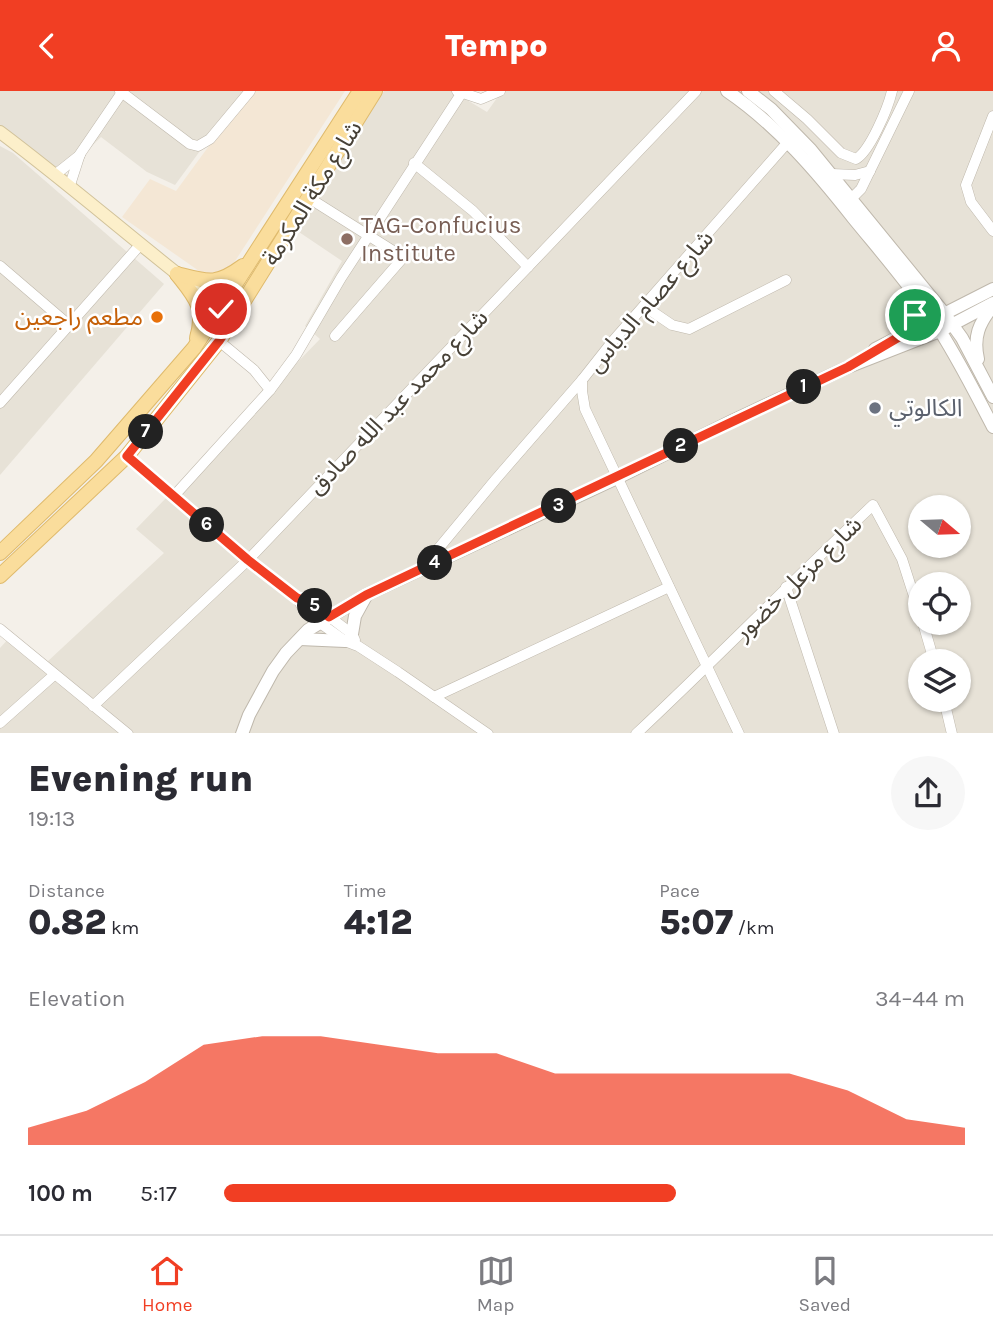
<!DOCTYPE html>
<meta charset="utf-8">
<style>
body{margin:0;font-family:Karla,"Noto Sans Arabic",sans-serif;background:#f7f7f7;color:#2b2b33;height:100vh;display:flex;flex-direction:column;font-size:26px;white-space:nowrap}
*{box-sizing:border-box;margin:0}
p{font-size:23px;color:#7c7c81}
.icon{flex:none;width:38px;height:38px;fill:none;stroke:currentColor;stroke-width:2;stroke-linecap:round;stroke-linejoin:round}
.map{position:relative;height:642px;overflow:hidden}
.details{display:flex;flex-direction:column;background:#fff;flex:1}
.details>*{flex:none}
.needle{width:46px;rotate:109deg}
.tools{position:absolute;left:908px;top:404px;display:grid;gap:14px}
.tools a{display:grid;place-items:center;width:63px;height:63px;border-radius:50%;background:#fff;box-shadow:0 2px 5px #0004;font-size:35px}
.pin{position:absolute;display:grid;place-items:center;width:60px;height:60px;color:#fff;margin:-30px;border:4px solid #fff;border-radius:50%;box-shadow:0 2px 7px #0007}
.km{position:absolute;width:35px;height:35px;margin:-18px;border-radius:50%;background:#222;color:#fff;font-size:19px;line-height:35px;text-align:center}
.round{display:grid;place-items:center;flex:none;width:74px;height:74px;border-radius:37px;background:#f7f7f7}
.headline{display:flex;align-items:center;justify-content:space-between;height:119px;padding:0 28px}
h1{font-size:38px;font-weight:800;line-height:52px}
.figures{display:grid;grid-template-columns:repeat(3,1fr);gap:10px;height:119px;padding:7px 28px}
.figures div{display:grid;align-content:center}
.figures b{font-size:35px;font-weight:800}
.figures small{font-size:19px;font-weight:400}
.figures p{font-size:19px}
.chart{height:196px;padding:14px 28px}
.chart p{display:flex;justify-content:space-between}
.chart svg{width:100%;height:126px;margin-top:7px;fill:#f13e23;opacity:.7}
ul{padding:0 28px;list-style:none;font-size:23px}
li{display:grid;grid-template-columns:112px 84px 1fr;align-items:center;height:52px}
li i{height:18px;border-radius:9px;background:#f13e23}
header{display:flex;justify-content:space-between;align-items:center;height:91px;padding:0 28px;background:#f13e23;color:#fff;font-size:32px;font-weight:800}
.tab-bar{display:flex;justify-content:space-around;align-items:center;height:98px;border-top:2px solid #e1e1e2;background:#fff;font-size:19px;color:#7c7c81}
.tab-bar a{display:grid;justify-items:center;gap:4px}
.tab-bar .current{color:#f13e23}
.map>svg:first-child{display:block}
</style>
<header><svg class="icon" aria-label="back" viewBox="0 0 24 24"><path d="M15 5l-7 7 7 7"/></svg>Tempo<svg class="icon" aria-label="person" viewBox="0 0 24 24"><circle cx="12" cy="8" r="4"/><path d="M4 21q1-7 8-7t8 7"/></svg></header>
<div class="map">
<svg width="993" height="643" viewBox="0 0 993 643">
<rect width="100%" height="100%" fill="#f4f0e9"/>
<!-- residential -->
<g fill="#e7e2d7" fill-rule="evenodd">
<polygon points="0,0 244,0 175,94 147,81 101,46 64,82 0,36"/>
<path d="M384 0H452L487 21 502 0H993V642H0V557L10 546 47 571 164 462 136 438 320 248 305 235 342 170 296 139ZM920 416H959V455H920ZM920 494H959V532H920ZM920 570H959V609H920Z"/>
<polygon points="0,55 13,62 164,193 0,384"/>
</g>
<!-- commercial -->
<polygon fill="#f4e7d5" points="249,0 345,0 228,181 209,187 122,126 150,88 176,100"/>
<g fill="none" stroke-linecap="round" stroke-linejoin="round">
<!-- minor casing -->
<g stroke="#bfb8ac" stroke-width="11">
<g id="minor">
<polyline points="120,0 190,53 198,55 210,48 250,0"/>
<polyline points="457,0 481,8 500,0"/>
<path d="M774 0 807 28 841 62 856 68C870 60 888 17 892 0"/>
<polyline points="993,25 966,94 971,111 993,140"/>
<polyline points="414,72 473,120 528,176"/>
<polyline points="56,83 80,64"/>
<polyline points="832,83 855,84 870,80"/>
<polyline points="70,94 80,63 123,0"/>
<polyline points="309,107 401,165 401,169 335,245"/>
<polyline points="851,108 861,98 909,0"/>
<polyline points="0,175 70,235"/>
<polyline points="644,215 672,234 689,238 786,189"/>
<polyline points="270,299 296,264 341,187 461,3"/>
<polyline points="0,312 140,154"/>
<polyline points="127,365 248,469 297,507 303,517 320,532 345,550 358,555 398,581 488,643"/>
<polyline points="173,406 270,299 254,279 219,250"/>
<polyline points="424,475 496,388 582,289"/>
<polyline points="786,496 834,643"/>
<polyline points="297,507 310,511 352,543 355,549"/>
<polyline points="923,532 934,570"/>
<polyline points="0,538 128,643"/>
<polyline points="434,606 669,496"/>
<polyline points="944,609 952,643"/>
<polyline points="93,615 248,469 696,0"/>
<polyline points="0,632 54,584"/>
<path d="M636 643C716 568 793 489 873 414L902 468 920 524"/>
<polyline points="739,643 585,318 582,300 582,289 612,251 788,51"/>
</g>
</g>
<!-- tertiary casing -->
<g stroke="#bfb8ac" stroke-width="14">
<g id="tertiary">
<path d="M727 0C777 34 817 81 854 128 881 161 910 194 933 229 956 263 974 300 993 336"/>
<polyline points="748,0 771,18 811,59 944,222 962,247 993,306"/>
<polyline points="875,258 993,198"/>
<path d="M978 268C973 246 979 232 993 215"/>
<polyline points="352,543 355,525 366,505"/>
<polyline points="300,548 345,550"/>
<polyline points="242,643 249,624 273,580 286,562 308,539 366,504 617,387 734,329 848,276 940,240 993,212"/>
</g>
</g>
<!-- secondary casing -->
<g stroke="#d1c29a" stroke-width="14">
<path id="secondary" d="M0 41C60 86 116 134 175 181 190 193 202 210 221 218"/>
</g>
<!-- primary casing -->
<g stroke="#dfba6c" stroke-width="16">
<g id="primary">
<path d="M177 183C195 206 206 216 197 247"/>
<path d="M177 183C208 191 216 195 243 175"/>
<polyline points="0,462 96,370 194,257 360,0"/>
<polyline points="0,485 127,365 219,250 375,0"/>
</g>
</g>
<!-- minor -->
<use href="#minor" stroke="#fff" stroke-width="10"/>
<!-- tertiary -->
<use href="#tertiary" stroke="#fff" stroke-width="12"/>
<!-- secondary -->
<use href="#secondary" stroke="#fcefca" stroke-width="12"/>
<!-- primary -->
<use href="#primary" stroke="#fadd9c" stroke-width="14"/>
</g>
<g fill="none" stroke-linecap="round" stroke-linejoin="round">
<!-- route casing -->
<g stroke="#fff" stroke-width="14">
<polyline id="route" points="221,218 238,221 219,250 127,365 248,469 297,507 310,511 329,526 366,504 848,276 909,240 915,224"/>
</g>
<!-- route -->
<use href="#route" stroke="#f13e23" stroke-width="9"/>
</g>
<!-- markers -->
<circle fill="#8d6e63" stroke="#fff" stroke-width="2.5" cx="347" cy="148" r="7"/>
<circle fill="#e8710a" stroke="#fff" stroke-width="2.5" cx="157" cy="226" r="7"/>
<circle fill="#6b7280" stroke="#fff" stroke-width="2.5" cx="875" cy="317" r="7"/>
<g text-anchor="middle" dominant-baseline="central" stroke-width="5" stroke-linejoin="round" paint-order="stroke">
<!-- street labels -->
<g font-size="24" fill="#474137" stroke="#fff">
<text transform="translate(312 102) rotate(-58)">شارع مكة المكرمة</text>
<text transform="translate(650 210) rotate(-49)">شارع عصام الدباس</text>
<text transform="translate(398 311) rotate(-46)">شارع محمد عبد الله صادق</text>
<text transform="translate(798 487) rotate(-44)">شارع مزعل خضور</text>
</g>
<!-- education labels -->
<g font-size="24" fill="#785e54" stroke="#fff" text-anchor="start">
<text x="361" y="134">TAG-Confucius<tspan x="361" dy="28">Institute</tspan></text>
</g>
<!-- food labels -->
<g font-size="24" fill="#c56008" stroke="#fff" text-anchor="end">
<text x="143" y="226">مطعم راجعين</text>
</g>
<!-- worship labels -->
<g font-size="24" fill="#5b616d" stroke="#fff" text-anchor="start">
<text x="889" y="317">الكالوتي</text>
</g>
</g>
</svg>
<div class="tools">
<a><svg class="needle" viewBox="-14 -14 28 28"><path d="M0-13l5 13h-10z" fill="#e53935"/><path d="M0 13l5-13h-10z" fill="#7c7c81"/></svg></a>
<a><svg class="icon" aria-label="locate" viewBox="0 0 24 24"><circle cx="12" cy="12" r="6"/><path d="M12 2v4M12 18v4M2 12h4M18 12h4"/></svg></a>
<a><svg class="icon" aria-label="layers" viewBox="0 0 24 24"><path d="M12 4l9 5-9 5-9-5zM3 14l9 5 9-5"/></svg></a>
</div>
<div class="pin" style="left:915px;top:224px;background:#1e9e55"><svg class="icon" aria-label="arrive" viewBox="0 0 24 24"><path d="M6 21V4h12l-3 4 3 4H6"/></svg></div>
<div class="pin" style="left:221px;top:218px;background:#d93025"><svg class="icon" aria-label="check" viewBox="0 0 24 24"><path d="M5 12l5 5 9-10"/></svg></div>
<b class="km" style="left:804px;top:296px">1</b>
<b class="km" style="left:681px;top:355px">2</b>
<b class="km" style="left:559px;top:415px">3</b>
<b class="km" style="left:435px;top:472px">4</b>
<b class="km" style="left:315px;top:515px">5</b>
<b class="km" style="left:207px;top:434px">6</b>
<b class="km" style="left:146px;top:341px">7</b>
</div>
<section class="details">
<div class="headline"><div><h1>Evening run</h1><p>19:13</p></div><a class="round"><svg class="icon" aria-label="share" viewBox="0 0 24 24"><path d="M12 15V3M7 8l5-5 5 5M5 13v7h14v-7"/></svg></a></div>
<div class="figures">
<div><p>Distance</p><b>0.82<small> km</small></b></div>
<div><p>Time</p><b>4:12</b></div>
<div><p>Pace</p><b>5:07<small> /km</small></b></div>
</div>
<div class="chart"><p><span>Elevation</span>34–44 m</p>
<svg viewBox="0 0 160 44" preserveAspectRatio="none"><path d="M0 44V38L10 32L20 22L30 9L40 6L50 6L60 9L70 12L80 12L90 19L100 19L110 19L120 19L130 19L140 25L150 35L160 38V44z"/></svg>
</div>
<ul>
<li><b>100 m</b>5:17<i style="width:61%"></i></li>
</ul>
</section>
<nav class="tab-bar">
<a class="current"><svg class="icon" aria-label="home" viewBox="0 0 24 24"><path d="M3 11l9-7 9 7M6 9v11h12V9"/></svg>Home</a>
<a><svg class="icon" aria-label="map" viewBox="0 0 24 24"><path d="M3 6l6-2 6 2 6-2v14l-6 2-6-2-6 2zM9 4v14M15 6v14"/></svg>Map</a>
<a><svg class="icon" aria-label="saved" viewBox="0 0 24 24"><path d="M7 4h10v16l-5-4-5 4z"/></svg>Saved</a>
</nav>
